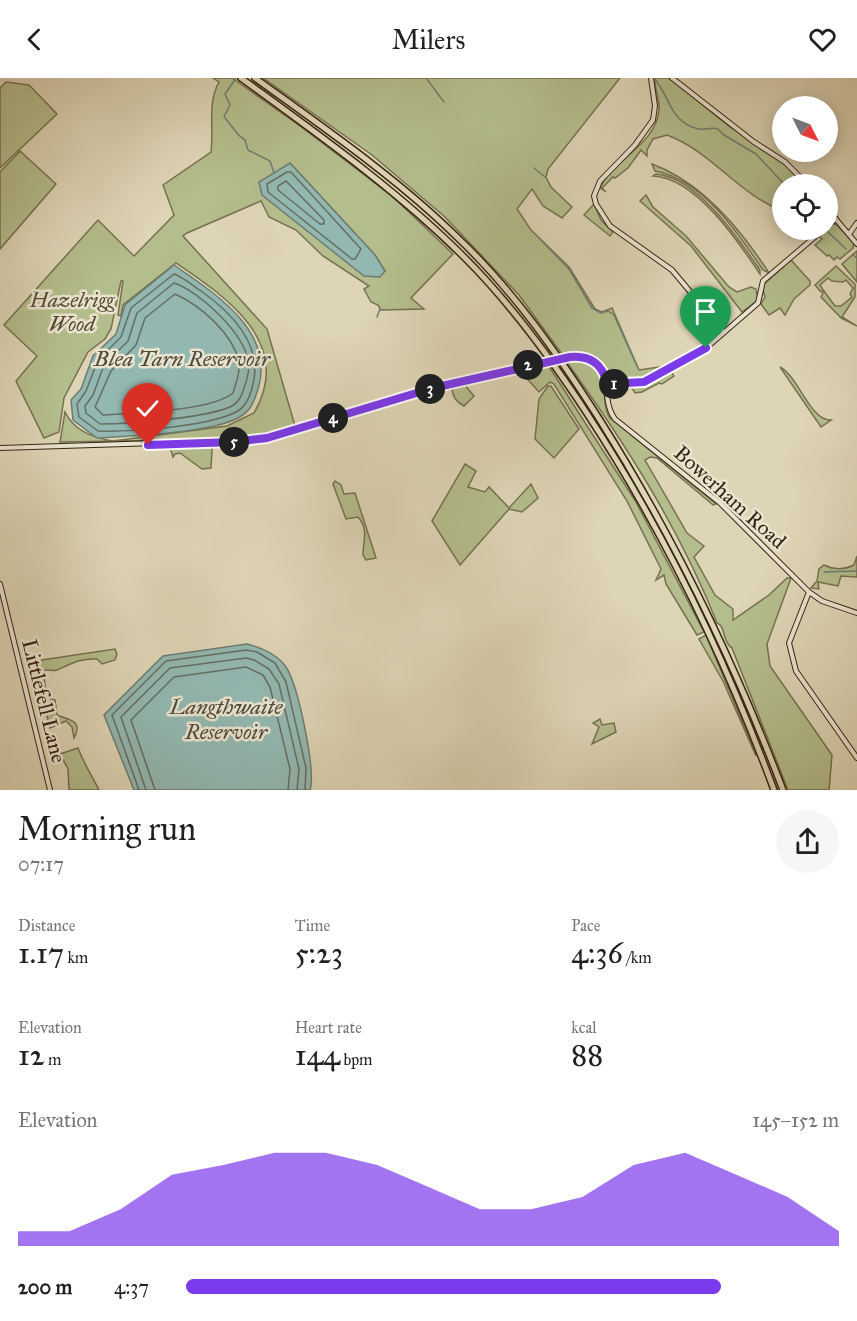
<!DOCTYPE html>
<meta charset="utf-8">
<style>
body{margin:0;font-family:"IM FELL Great Primer",serif;background:#f6f6f6;color:#202124;height:100vh;display:flex;flex-direction:column;font-size:22px;white-space:nowrap}
*{box-sizing:border-box;margin:0}
p{font-size:20px;color:#757577}
.icon{flex:none;width:33px;height:33px;fill:none;stroke:currentColor;stroke-width:2;stroke-linecap:round;stroke-linejoin:round}
.map{position:relative;height:712px;overflow:hidden}
.panel{display:flex;flex-direction:column;background:#fff;flex:1}
.panel>*{flex:none}
.needle{width:39px;rotate:132deg}
.tools{position:absolute;left:772px;top:18px;display:grid;gap:12px}
.tools a{display:grid;place-items:center;width:66px;height:66px;border-radius:50%;background:#fff;box-shadow:0 3px 15px #0003;font-size:30px}
.pin{position:absolute;display:grid;place-items:center;width:51px;height:51px;color:#fff;margin:-62px -26px;border-radius:50% 50% 50% 0;rotate:-45deg;box-shadow:0 0 6px #0007}
.pin .icon{rotate:45deg}
.km{position:absolute;width:30px;height:30px;margin:-15px;border-radius:50%;background:#222;color:#fff;font-size:16px;line-height:30px;text-align:center}
.round{display:grid;place-items:center;flex:none;width:63px;height:63px;border-radius:32px;background:#f6f6f6}
.head{display:flex;align-items:center;justify-content:space-between;height:102px;padding:0 18px}
h1{font-size:33px;font-weight:600;line-height:45px}
.figures{display:grid;grid-template-columns:repeat(3,1fr);gap:9px;height:102px;padding:6px 18px}
.figures div{display:grid;align-content:center}
.figures b{font-size:30px;font-weight:600}
.figures small{font-size:16px;font-weight:400}
.figures p{font-size:16px}
.chart{height:168px;padding:12px 18px}
.chart p{display:flex;justify-content:space-between}
.chart svg{width:100%;height:108px;margin-top:6px;fill:#7c3aed;opacity:.7}
ul{padding:0 18px;list-style:none;font-size:20px}
li{display:grid;grid-template-columns:96px 72px 1fr;align-items:center;height:45px}
li i{height:15px;border-radius:8px;background:#7c3aed}
header{display:flex;justify-content:space-between;align-items:center;height:78px;padding:0 18px;background:#fff;font-size:27px;font-weight:600}
.map>svg:first-child{display:block}
</style>
<header><svg class="icon" aria-label="back" viewBox="0 0 24 24"><path d="M15 5l-7 7 7 7"/></svg>Milers<svg class="icon" aria-label="heart" viewBox="0 0 24 24"><path d="M12 20l-8-8c-3-5 5-10 8-4 3-6 11-1 8 4z"/></svg></header>
<div class="map">
<svg width="857" height="712" viewBox="0 0 857 712">
<rect width="100%" height="100%" fill="#ded5b6"/>
<filter id="stains"><feTurbulence type="fractalNoise" baseFrequency=".00333" numOctaves="4"/><feColorMatrix values="0 0 0 0 .2 0 0 0 0 .09 0 0 0 0 .02 0 0 0 .5 -.17"/></filter>
<radialGradient id="worn" r=".72"><stop offset=".6" stop-color="#630" stop-opacity="0"/><stop offset="1" stop-color="#630" stop-opacity=".3"/></radialGradient>
<!-- green -->
<g fill="#b4bd8c" stroke="#767150" stroke-width="1.5" fill-rule="evenodd">
<path d="M213 0H232L300 48 392 118 453 176 411 220 424 231 381 232 378 227 371 224 364 211 369 208 323 178 296 152 269 139 261 123 187 155 183 158 267 251 295 348 238 361 60 364 65 334C74 353 93 360 113 363L227 348 254 335C295 265 226 219 176 185L123 227 121 238 118 237 123 203H121L111 251 105 261 88 274 64 320 59 354 44 360 16 303 37 278 4 247 98 142 134 178 174 137 163 107 211 74C214 48 207 26 219 4ZM290 85 375 177 385 193 364 198Z"/>
<path d="M263 0H620L548 91 546 99 551 109 572 129 562 140 543 128 532 111 517 131 531 152 569 189 595 231 602 234 612 230 639 292 673 287 646 300 611 303C598 284 588 271 562 276L519 217 445 139 372 77Z"/>
<path d="M655 0H669L730 49 787 87 804 106H783V133C739 117 711 73 667 57L653 61 647 72V78L641 72 628 90 615 100 613 99 602 110 606 114 600 110C613 81 656 67 659 32 660 21 654 11 655 0Z"/>
<polygon points="6,4 29,7 57,36 0,90 0,10"/>
<polygon points="20,73 56,106 0,171 0,94"/>
<path d="M652 86C702 104 740 150 769 195L763 192C737 154 703 102 655 93Z"/>
<path d="M656 96C697 99 738 160 760 192V196C738 163 696 100 653 98Z"/>
<polygon points="646,117 653,129 686,158 729,209 737,214 751,209 756,211 758,222 742,234 691,168 640,123"/>
<polygon points="594,126 601,142 613,154 610,158 584,137"/>
<polygon points="833,145 837,147 854,165 853,170 840,181 837,179 834,182 829,177 827,178 815,167 822,161 818,157"/>
<polygon points="857,173 857,204 842,186"/>
<polygon points="791,182 810,203 810,207 794,221 785,237 780,230 769,237 761,226 765,219 762,208"/>
<polygon points="836,188 855,206 855,219 842,239 857,248 841,240 821,219 824,213 835,228 841,228 852,219 850,216 853,210 846,202 843,204 832,203 828,200 820,207 823,212 821,214 815,207"/>
<path d="M579 281C617 291 597 314 609 339L716 426 713 427 657 380 650 379 645 382 687 455 704 468 694 479 715 517 733 531V542L769 517 787 500H791L767 566 770 588 832 677 829 712H788L732 570C722 564 726 548 717 545 680 451 625 365 566 283Z"/>
<polygon points="548,287 636,424 704,554 697,557 666,506 664,497 656,502 661,491 627,423 554,306 550,304 539,314 522,295 523,291"/>
<path d="M780 289C799 299 810 343 831 342L821 349Z"/>
<polygon points="671,294 674,298 662,306 659,305 642,314 635,315 632,310 616,311 612,315 612,308 640,308"/>
<path d="M464 306 474 318 464 328C456 324 452 318 452 309Z"/>
<polygon points="548,308 551,308 579,351 554,380 535,361 539,321"/>
<polygon points="215,368 212,371 211,390 202,391 180,375 175,376 173,379 170,369"/>
<polygon points="465,386 476,393 468,409 485,414 489,409 509,430 531,406 538,420 522,434 509,431 460,487 432,443"/>
<path d="M335 403 341 407 344 416 355 415 376 480 366 482 363 477C363 464 369 451 358 439L346 441 333 406Z"/>
<path d="M857 478V499L841 498 838 508 818 504 819 511 811 510 817 503 819 491 824 487C834 492 844 492 854 487Z"/>
<polygon points="706,557 754,671 756,678 723,603 699,561"/>
<path d="M115 571 117 576 115 582 102 586 97 581C80 580 71 586 57 592 51 594 49 590 43 593L46 613 41 619 37 618 32 598 42 582Z"/>
<path d="M51 621 55 622 57 637C68 642 84 642 74 660L72 649 66 643 50 650 45 630Z"/>
<polygon points="600,641 602,647 614,645 616,654 592,666 599,649 593,645"/>
<path d="M78 670C84 686 92 698 99 712H69L68 691 60 676Z"/>
</g>
<!-- water -->
<g fill="#93b8b1" stroke="#6e7d72" stroke-width="1.5">
<polygon points="290,85 375,177 385,193 380,199 364,198 262,117 259,104"/>
<path d="M174 187C214 215 276 253 258 311 254 324 251 333 238 340 210 355 131 358 97 360L73 342 71 322 81 311 93 278 116 256 125 227Z"/>
<path d="M247 566C262 570 277 576 286 589 298 607 316 692 310 712H134L104 637 163 578Z"/>
</g>
<g fill="none" stroke-linecap="round" stroke-linejoin="round">
<!-- shore -->
<g stroke="#656e62" stroke-width="1.5">
<polygon points="287,94 291,94 361,171 355,181 352,181 268,114 267,106"/>
<polygon points="286,103 324,142 324,146 320,146 278,112 278,108"/>
<path d="M174 196C183 199 192 207 201 213 232 235 265 268 252 310 249 321 245 330 234 335 203 349 132 354 98 353L79 339 77 326 86 313 98 282 121 259 131 230Z"/>
<path d="M174 205C199 213 244 255 248 283 250 291 247 302 244 310 242 318 239 324 232 328 208 340 128 346 100 346L86 335 85 328 93 317 104 287 128 263 137 235Z"/>
<path d="M175 216C200 227 232 255 239 283 241 293 236 305 233 315 212 333 133 335 103 337L95 329 111 293 136 267 145 240Z"/>
<polyline points="139,712 112,637 166,583 246,572 257,574 275,585 286,604 306,690 305,712"/>
<polyline points="146,712 121,639 170,590 246,580 254,582 269,591 279,606 299,691 297,712"/>
<polyline points="155,712 131,642 174,599 246,589 263,597 270,609 290,691 288,712"/>
</g>
<!-- stream -->
<g stroke="#6e7d72" stroke-width="1.5">
<path d="M236 0 225 16 230 27 224 39C232 47 236 57 245 62L248 72 270 83 274 95"/>
<polyline points="426,0 444,24"/>
<path d="M654 0C671 20 670 45 699 51 705 52 711 49 718 51L724 57 756 76 784 106"/>
<polyline points="534,90 545,99"/>
<polyline points="827,153 846,171"/>
<polyline points="541,162 569,191 592,230 601,235 608,233 614,237 637,288"/>
<polyline points="853,177 857,180"/>
<polyline points="377,239 380,231"/>
<polyline points="824,494 857,493"/>
</g>
<!-- secondary casing -->
<g stroke="#372513" stroke-width="6">
<g id="secondary">
<polyline points="651,0 655,28 653,42 635,67 600,103 594,118 596,126 610,148 672,192 724,254"/>
<polyline points="672,0 754,64 785,84 807,106"/>
<polyline points="828,132 857,166"/>
<polyline points="828,147 836,141"/>
<polyline points="849,156 857,145"/>
<path d="M570 279C620 273 597 318 615 341L720 425 809 514 822 523 857 535"/>
<polyline points="607,306 643,304 706,270 758,225 763,203 823,152"/>
<polyline points="0,370 251,362 433,310 537,285"/>
<polyline points="0,506 50,712"/>
<polyline points="809,514 789,565 796,593 857,680"/>
</g>
</g>
<!-- highway casing -->
<g stroke="#372513" stroke-width="8">
<g id="highway">
<path d="M241 0C319 57 397 112 465 180 512 227 552 282 588 337 665 455 725 580 774 712"/>
<path d="M255 0C324 50 397 100 458 160 513 212 557 275 598 339 673 457 733 581 783 712"/>
</g>
</g>
<!-- secondary -->
<use href="#secondary" stroke="#eae4d0" stroke-width="4"/>
<!-- highway -->
<use href="#highway" stroke="#ded5b6" stroke-width="5"/>
<!-- secondary-bridge casing -->
<g stroke="#372513" stroke-width="6" stroke-linecap="butt">
<polyline id="secondary-bridge" points="537,285 570,279"/>
</g>
<!-- secondary-bridge -->
<use href="#secondary-bridge" stroke="#eae4d0" stroke-width="4"/>
</g>
<g fill="none" stroke-linecap="round" stroke-linejoin="round">
<!-- route casing -->
<g stroke="#fff" stroke-width="12">
<path id="route" d="M148 367 234 364 267 360 433 310 570 279C590 277 603 286 607 306L644 304 706 270"/>
</g>
<!-- route -->
<use href="#route" stroke="#7c3aed" stroke-width="8"/>
</g>
<g text-anchor="middle" dominant-baseline="central" stroke-width="5" stroke-linejoin="round" paint-order="stroke">
<!-- park labels -->
<g font-size="21" font-style="italic" fill="#564b31" stroke="#eae4d0">
<text x="72" y="222">Hazelrigg<tspan x="72" dy="24">Wood</tspan></text>
</g>
<!-- street labels -->
<g font-size="21" fill="#372513" stroke="#eae4d0">
<text transform="translate(730 419) rotate(42)">Bowerham Road</text>
<text transform="translate(44 623) rotate(76)">Littlefell Lane</text>
</g>
<!-- water labels -->
<g font-size="22" font-style="italic" fill="#4e4a3a" stroke="#eae4d0">
<text x="182" y="280">Blea Tarn Reservoir</text>
<text x="226" y="628">Langthwaite<tspan x="226" dy="25">Reservoir</tspan></text>
</g>
</g>
<rect width="100%" height="100%" filter="url(#stains)"/>
<rect width="100%" height="100%" fill="url(#worn)"/>
</svg>
<div class="tools">
<a><svg class="needle" viewBox="-14 -14 28 28"><path d="M0-13l5 13h-10z" fill="#e53935"/><path d="M0 13l5-13h-10z" fill="#757577"/></svg></a>
<a><svg class="icon" aria-label="locate" viewBox="0 0 24 24"><circle cx="12" cy="12" r="6"/><path d="M12 2v4M12 18v4M2 12h4M18 12h4"/></svg></a>
</div>
<div class="pin" style="left:706px;top:270px;background:#1e9e55"><svg class="icon" aria-label="arrive" viewBox="0 0 24 24"><path d="M6 21V4h12l-3 4 3 4H6"/></svg></div>
<div class="pin" style="left:148px;top:367px;background:#d93025"><svg class="icon" aria-label="check" viewBox="0 0 24 24"><path d="M5 12l5 5 9-10"/></svg></div>
<b class="km" style="left:614px;top:306px">1</b>
<b class="km" style="left:528px;top:287px">2</b>
<b class="km" style="left:430px;top:311px">3</b>
<b class="km" style="left:333px;top:340px">4</b>
<b class="km" style="left:234px;top:364px">5</b>
</div>
<section class="panel">
<div class="head"><div><h1>Morning run</h1><p>07:17</p></div><a class="round"><svg class="icon" aria-label="share" viewBox="0 0 24 24"><path d="M12 15V3M7 8l5-5 5 5M5 13v7h14v-7"/></svg></a></div>
<div class="figures">
<div><p>Distance</p><b>1.17<small> km</small></b></div>
<div><p>Time</p><b>5:23</b></div>
<div><p>Pace</p><b>4:36<small> /km</small></b></div>
</div>
<div class="figures">
<div><p>Elevation</p><b>12<small> m</small></b></div>
<div><p>Heart rate</p><b>144<small> bpm</small></b></div>
<div><p>kcal</p><b>88</b></div>
</div>
<div class="chart"><p><span>Elevation</span>145–152 m</p>
<svg viewBox="0 0 160 44" preserveAspectRatio="none"><path d="M0 44V38L10 38L20 29L30 15L40 11L50 6L60 6L70 11L80 20L90 29L100 29L110 24L120 11L130 6L140 15L150 24L160 38V44z"/></svg>
</div>
<ul>
<li><b>200 m</b>4:37<i style="width:82%"></i></li>
</ul>
</section>
